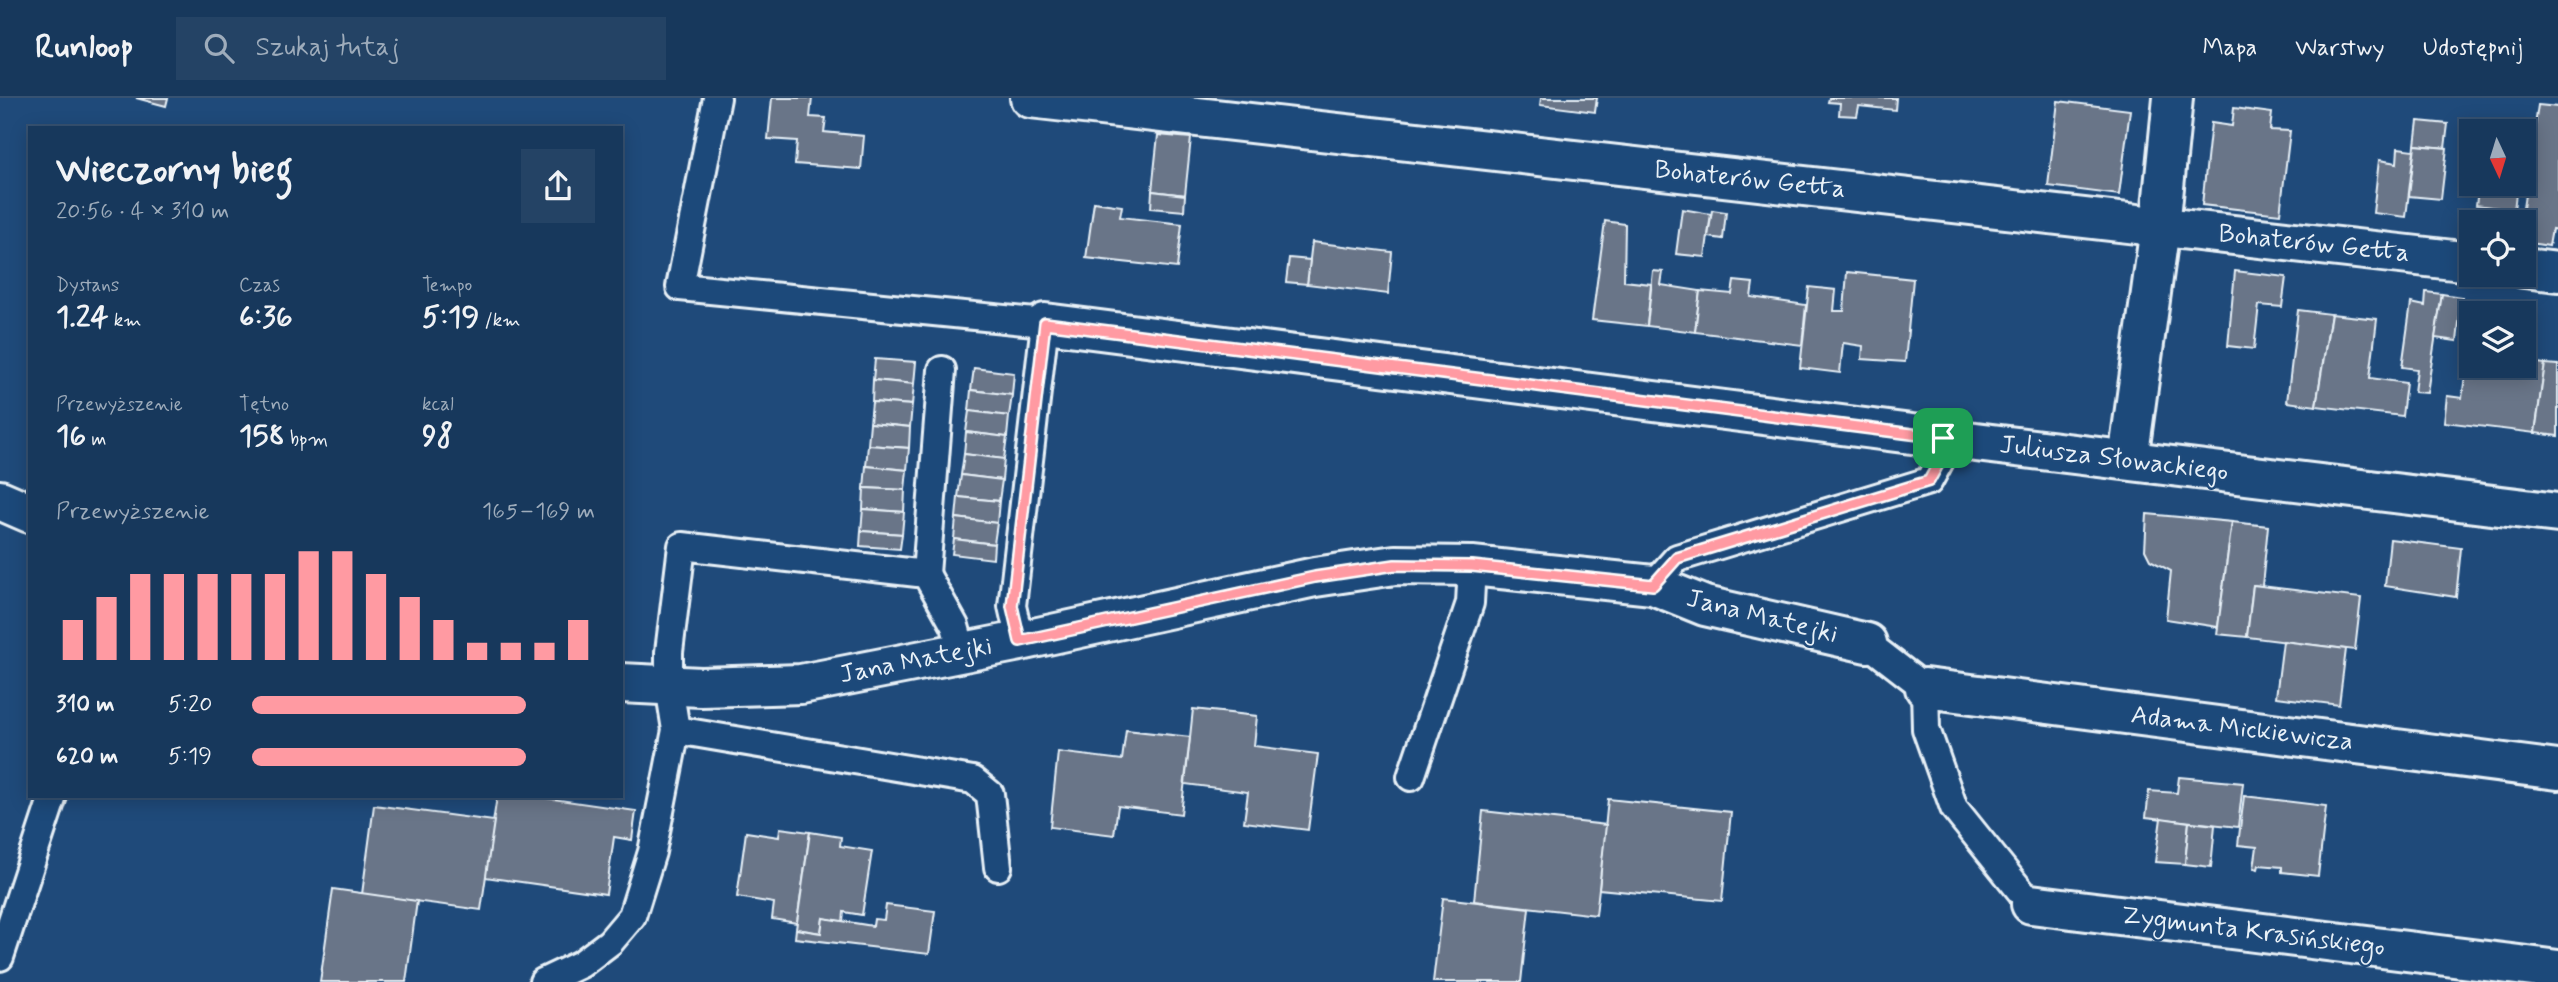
<!DOCTYPE html>
<html lang="pl">
<meta charset="utf-8">
<style>
body{margin:0;font-family:Mynerve,sans-serif;background:#244365;color:#f1f3f6;height:100vh;display:flex;flex-direction:column;font-size:26px;white-space:nowrap}
*{box-sizing:border-box;margin:0}
p{font-size:23px;color:#9eacbb}
.icon{flex:none;width:38px;height:38px;fill:none;stroke:currentColor;stroke-width:2;stroke-linecap:round;stroke-linejoin:round}
.map{position:relative;flex:1;overflow:hidden}
.panel{position:absolute;left:28px;top:28px;width:595px;height:672px;display:flex;flex-direction:column;background:#17385c;border-radius:0px;box-shadow:0 4px 18px #0003,0 0 0 2px #365272}
.panel>*{flex:none}
.needle{width:46px;rotate:176deg}
.tools{position:absolute;left:2459px;top:21px;display:grid;gap:14px}
.tools a{display:grid;place-items:center;width:77px;height:77px;border-radius:0px;background:#17385c;box-shadow:0 4px 18px #0003,0 0 0 2px #365272;font-size:35px}
.pin{position:absolute;display:grid;place-items:center;width:60px;height:60px;color:#fff;margin:-30px;border-radius:14px;box-shadow:0 4px 10px #0006}
.round{display:grid;place-items:center;flex:none;width:74px;height:74px;border-radius:0px;background:#244365}
.head{display:flex;align-items:center;justify-content:space-between;height:119px;padding:0 28px}
h1{font-size:38px;font-weight:700;line-height:52px}
.metrics{display:grid;grid-template-columns:repeat(3,1fr);gap:10px;height:119px;padding:7px 28px}
.metrics div{display:grid;align-content:center}
.metrics b{font-size:30px;font-weight:700}
.metrics small{font-size:19px;font-weight:400}
.metrics p{font-size:19px}
.chart{height:196px;padding:14px 28px}
.chart p{display:flex;justify-content:space-between}
.chart svg{width:100%;height:126px;margin-top:7px;stroke:#ff9aa2;stroke-width:6}
ul{padding:0 28px;list-style:none;font-size:23px}
li{display:grid;grid-template-columns:112px 84px 1fr;align-items:center;height:52px}
li i{height:18px;border-radius:9px;background:#ff9aa2}
header{display:flex;align-items:center;gap:42px;box-sizing:border-box;height:98px;padding:0 35px;background:#17385c;border-bottom:2px solid #365272}
header strong{font-size:33px}
nav{display:flex;gap:38px;margin-inline-start:auto;font-size:24px}
.search{width:490px;height:63px;background:#244365;display:flex;align-items:center;gap:18px;box-sizing:border-box;padding:0 24px;border-radius:0px;color:#9eacbb;font-size:26px}
.map>svg:first-child{display:block}
</style>
<header>
<strong>Runloop</strong>
<div class="search"><svg class="icon" aria-label="search" viewBox="0 0 24 24"><circle cx="10" cy="10" r="6"/><path d="M15 15l6 6"/></svg>Szukaj tutaj</div>
<nav><a>Mapa</a><a>Warstwy</a><a>Udostępnij</a></nav>
</header>
<div class="map">
<svg width="2558" height="884" viewBox="0 0 2558 884">
<rect width="100%" height="100%" fill="#1f4a7a"/>
<filter id="ink" filterUnits="userSpaceOnUse"><feTurbulence type="fractalNoise" baseFrequency=".0143" numOctaves="2"/><feDisplacementMap in="SourceGraphic" scale="14" xChannelSelector="R" yChannelSelector="G"/><feConvolveMatrix kernelMatrix="1 2 1 2 8 2 1 2 1" color-interpolation-filters="sRGB"/></filter>
<g filter="url(#ink)">
<!-- building -->
<g fill="#697588" stroke="#e8f1f8" stroke-width="2">
<polygon points="136,0 168,0 166,8"/>
<polygon points="772,0 812,0 810,19 826,20 824,34 864,38 861,71 795,66 797,43 768,41"/>
<polygon points="1541,0 1597,0 1595,14 1540,7"/>
<polygon points="1829,0 1896,0 1895,12 1859,8 1857,18 1839,17 1840,5 1828,4"/>
<polygon points="2058,3 2130,12 2119,97 2048,88"/>
<polygon points="2538,7 2558,9 2558,132 2552,131 2549,148 2524,144 2524,124 2521,124"/>
<polygon points="2234,10 2272,15 2270,32 2290,33 2280,116 2202,107 2211,25 2232,28"/>
<polygon points="2418,23 2448,26 2445,50 2415,47"/>
<polygon points="1158,37 1191,40 1185,97 1152,93"/>
<polygon points="2415,47 2447,50 2441,101 2409,98"/>
<polygon points="2398,50 2414,52 2406,119 2373,115 2379,62 2397,65"/>
<polygon points="2479,86 2517,86 2514,112 2476,107"/>
<polygon points="1152,93 1185,97 1184,113 1151,110"/>
<polygon points="1094,104 1122,108 1120,119 1182,126 1177,170 1086,160"/>
<polygon points="1682,111 1711,116 1705,159 1676,156"/>
<polygon points="1712,112 1726,114 1723,141 1708,139"/>
<polygon points="1605,123 1625,126 1624,183 1651,186 1647,228 1592,222"/>
<polygon points="1312,144 1392,154 1388,196 1307,186"/>
<polygon points="1289,160 1310,162 1307,186 1286,184"/>
<polygon points="1653,173 1663,174 1661,187 1700,193 1695,234 1647,228"/>
<polygon points="2235,173 2286,179 2282,209 2259,207 2254,251 2228,248"/>
<polygon points="1847,174 1913,181 1905,264 1862,261 1863,248 1843,245 1840,275 1800,270 1809,189 1836,192 1834,213 1844,213"/>
<polygon points="1734,183 1753,185 1751,199 1806,207 1802,247 1695,234 1700,193 1732,196"/>
<polygon points="2426,194 2442,196 2427,295 2414,294 2417,271 2402,269 2411,205 2425,208"/>
<polygon points="2442,196 2462,199 2457,243 2435,240"/>
<polygon points="2298,212 2331,216 2316,308 2287,304"/>
<polygon points="2331,216 2377,221 2370,280 2406,285 2402,318 2316,308"/>
<polygon points="2468,256 2471,257 2471,268 2524,268 2524,263 2545,266 2535,335 2444,324 2447,298 2462,300"/>
<polygon points="875,261 916,264 914,286 873,282"/>
<polygon points="2545,266 2558,267 2558,338 2535,335"/>
<polygon points="974,270 1014,275 1012,297 971,292"/>
<polygon points="873,282 914,286 912,307 872,304"/>
<polygon points="971,292 1012,297 1009,318 969,313"/>
<polygon points="872,304 912,307 910,329 870,325"/>
<polygon points="969,313 1009,318 1007,339 966,334"/>
<polygon points="870,325 910,329 909,350 868,347"/>
<polygon points="966,334 1007,339 1004,361 964,356"/>
<polygon points="868,347 909,350 907,372 866,368"/>
<polygon points="964,356 1004,361 1002,382 961,377"/>
<polygon points="866,368 907,372 905,392 864,390"/>
<polygon points="961,377 1002,382 999,403 958,399"/>
<polygon points="864,390 905,392 904,414 863,411"/>
<polygon points="958,399 999,403 997,425 956,420"/>
<polygon points="863,411 904,414 902,436 861,433"/>
<polygon points="2147,416 2232,424 2218,529 2166,521 2171,473 2150,462 2145,452"/>
<polygon points="956,420 997,425 994,446 954,441"/>
<polygon points="2232,424 2268,428 2262,488 2253,487 2247,539 2217,536"/>
<polygon points="861,433 902,436 900,451 860,448"/>
<polygon points="954,441 994,446 993,461 952,456"/>
<polygon points="2390,441 2461,450 2456,499 2385,488"/>
<polygon points="2253,487 2361,500 2355,552 2247,539"/>
<polygon points="2283,543 2346,551 2339,607 2276,599"/>
<polygon points="1193,611 1257,618 1254,648 1318,656 1308,732 1244,724 1248,694 1185,686"/>
<polygon points="1126,632 1190,639 1181,716 1118,708 1114,737 1050,729 1058,654 1122,662"/>
<polygon points="2179,679 2243,685 2238,729 2146,719 2149,693 2177,695"/>
<polygon points="497,698 532,698 636,713 632,742 614,739 606,796 485,779"/>
<polygon points="2244,698 2326,708 2318,778 2282,774 2282,769 2259,767 2258,771 2254,770 2257,749 2238,747"/>
<polygon points="1608,701 1731,714 1722,803 1599,791"/>
<polygon points="374,707 494,723 481,812 362,796"/>
<polygon points="1483,713 1606,727 1596,817 1474,803"/>
<polygon points="2161,720 2189,724 2185,766 2155,764"/>
<polygon points="2189,724 2215,727 2211,769 2185,766"/>
<polygon points="780,730 810,734 797,825 772,821 774,805 737,799 746,734 779,739"/>
<polygon points="810,734 841,739 840,748 872,753 862,817 844,814 843,824 823,820 821,835 796,831"/>
<polygon points="333,791 417,803 406,884 320,884"/>
<polygon points="1443,800 1529,810 1521,884 1433,884"/>
<polygon points="886,807 935,813 929,856 795,840 796,831 821,835 823,820 873,828 874,821 884,822"/>
</g>
<g fill="none" stroke-linecap="round" stroke-linejoin="round">
<!-- service casing -->
<g stroke="#e8f1f8" stroke-width="32">
<g id="service">
<polyline points="717,0 680,189 1045,225 1012,508 1020,543"/>
<polyline points="926,476 942,272"/>
<polyline points="1653,487 1677,460 1929,383 1941,361 1943,340"/>
<polyline points="1867,545 1925,590 1926,631 1954,710 2031,806"/>
<polyline points="676,632 973,682 990,696 998,769"/>
<polyline points="1411,679 1470,505 1472,468"/>
<polyline points="0,859 53,698"/>
<polyline points="543,884 581,866 610,844 632,818 652,754 676,632 669,588 669,554 682,448 926,476 955,528 962,553"/>
</g>
</g>
<!-- minor casing -->
<g stroke="#e8f1f8" stroke-width="44">
<g id="minor">
<polyline points="1030,0 2471,164"/>
<polyline points="2524,170 2558,174"/>
<polyline points="1045,225 1943,340 2558,415"/>
<polyline points="2128,362 2160,129 2173,0"/>
<polyline points="0,402 30,415"/>
<polyline points="621,585 701,589 801,586 1020,543 1315,479 1395,467 1472,468 1653,487 1705,508 1867,545"/>
<polyline points="1925,590 2558,672"/>
<polyline points="2031,806 2558,872"/>
</g>
</g>
<!-- service -->
<use href="#service" stroke="#1f4a7a" stroke-width="26"/>
<!-- minor -->
<use href="#minor" stroke="#1f4a7a" stroke-width="38"/>
</g>
</g>
<g fill="none" stroke-linecap="round" stroke-linejoin="round" filter="url(#ink)">
<!-- route casing -->
<g stroke="#fff" stroke-width="14">
<polygon id="route" points="1045,225 1943,340 1941,361 1929,383 1677,460 1653,487 1472,468 1395,467 1315,479 1020,543 1012,508"/>
</g>
<!-- route -->
<use href="#route" stroke="#ff9aa2" stroke-width="9"/>
</g>
<g text-anchor="middle" dominant-baseline="central" stroke-width="5" stroke-linejoin="round" paint-order="stroke">
<!-- street labels -->
<g font-size="26" fill="#e8f1f8" stroke="#1f4a7a">
<text transform="translate(1750 82) rotate(6)">Bohaterów Getta</text>
<text transform="translate(2314 146) rotate(6)">Bohaterów Getta</text>
<text transform="translate(2114 361) rotate(7)">Juliusza Słowackiego</text>
<text transform="translate(1762 519) rotate(14)">Jana Matejki</text>
<text transform="translate(916 563) rotate(-11)">Jana Matejki</text>
<text transform="translate(2242 631) rotate(7)">Adama Mickiewicza</text>
<text transform="translate(2253 834) rotate(7)">Zygmunta Krasińskiego</text>
</g>
</g>
</svg>
<div class="tools">
<a><svg class="needle" viewBox="-14 -14 28 28"><path d="M0-13l5 13h-10z" fill="#e53935"/><path d="M0 13l5-13h-10z" fill="#9eacbb"/></svg></a>
<a><svg class="icon" aria-label="locate" viewBox="0 0 24 24"><circle cx="12" cy="12" r="6"/><path d="M12 2v4M12 18v4M2 12h4M18 12h4"/></svg></a>
<a><svg class="icon" aria-label="layers" viewBox="0 0 24 24"><path d="M12 4l9 5-9 5-9-5zM3 14l9 5 9-5"/></svg></a>
</div>
<div class="pin" style="left:1943px;top:340px;background:#1e9e55"><svg class="icon" aria-label="arrive" viewBox="0 0 24 24"><path d="M6 21V4h12l-3 4 3 4H6"/></svg></div>
<section class="panel">
<div class="head"><div><h1>Wieczorny bieg</h1><p>20:56 · 4 × 310 m</p></div><a class="round"><svg class="icon" aria-label="share" viewBox="0 0 24 24"><path d="M12 15V3M7 8l5-5 5 5M5 13v7h14v-7"/></svg></a></div>
<div class="metrics">
<div><p>Dystans</p><b>1.24<small> km</small></b></div>
<div><p>Czas</p><b>6:36</b></div>
<div><p>Tempo</p><b>5:19<small> /km</small></b></div>
</div>
<div class="metrics">
<div><p>Przewyższenie</p><b>16<small> m</small></b></div>
<div><p>Tętno</p><b>158<small> bpm</small></b></div>
<div><p>kcal</p><b>98</b></div>
</div>
<div class="chart"><p><span>Przewyższenie</span>165–169 m</p>
<svg viewBox="0 0 160 44" preserveAspectRatio="none"><path d="M5 44V30M15 44V22M25 44V14M35 44V14M45 44V14M55 44V14M65 44V14M75 44V6M85 44V6M95 44V14M105 44V22M115 44V30M125 44V38M135 44V38M145 44V38M155 44V30"/></svg>
</div>
<ul>
<li><b>310 m</b>5:20<i style="width:80%"></i></li>
<li><b>620 m</b>5:19<i style="width:80%"></i></li>
</ul>
</section>
</div>
